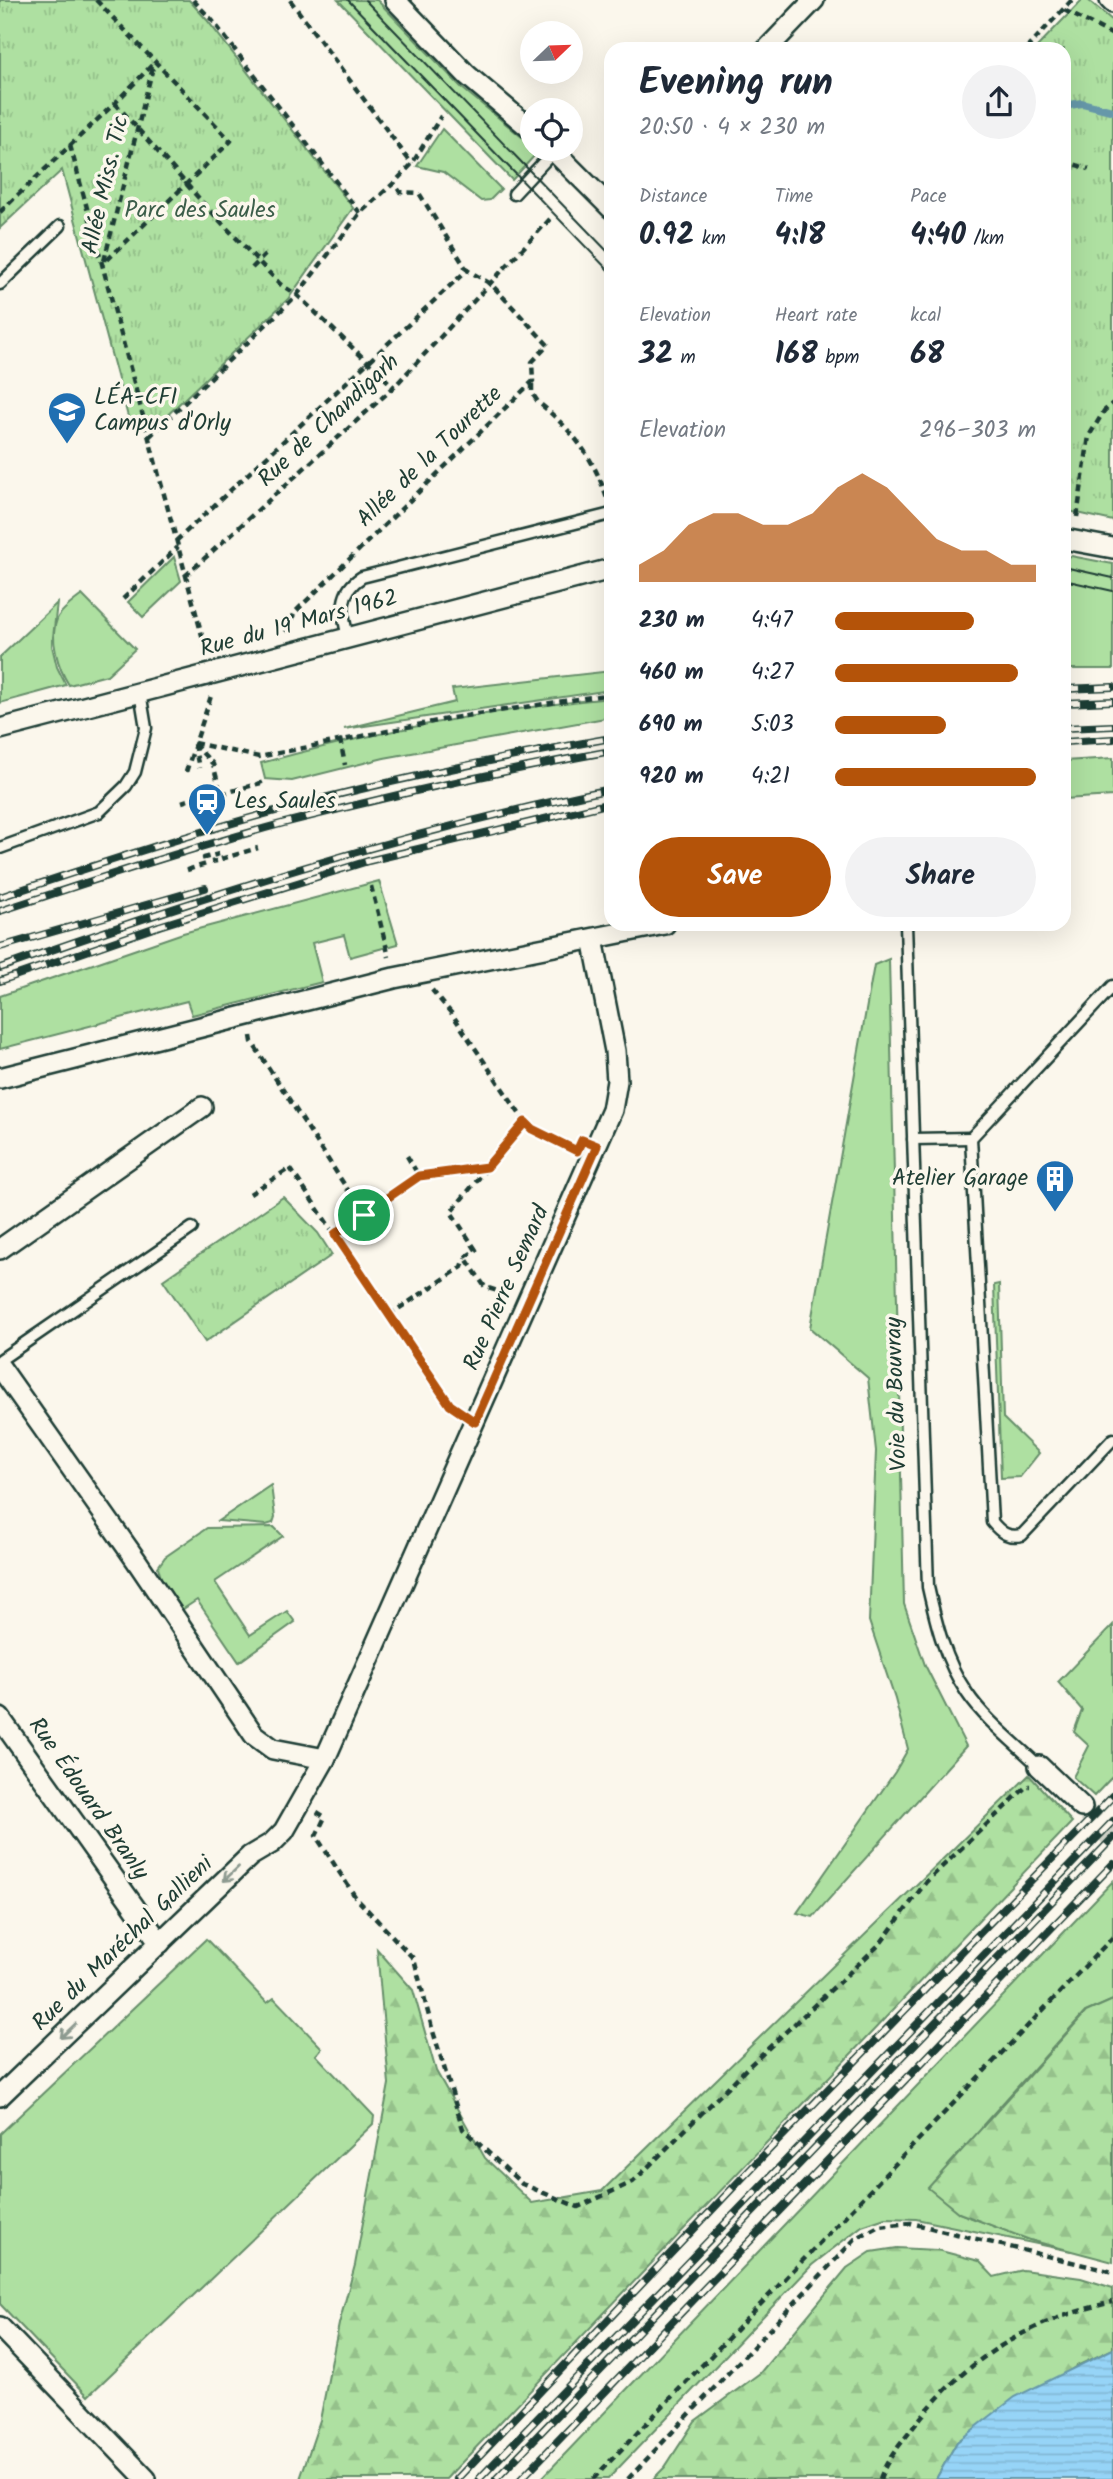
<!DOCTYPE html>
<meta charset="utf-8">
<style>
body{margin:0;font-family:Kalam,sans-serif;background:#f2f2f3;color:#1f2937;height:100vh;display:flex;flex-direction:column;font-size:26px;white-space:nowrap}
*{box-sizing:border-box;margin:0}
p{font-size:23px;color:#747a83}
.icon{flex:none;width:38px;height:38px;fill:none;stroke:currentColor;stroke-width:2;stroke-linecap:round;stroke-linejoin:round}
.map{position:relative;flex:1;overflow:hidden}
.drawer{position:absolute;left:604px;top:42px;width:467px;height:889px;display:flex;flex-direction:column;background:#fff;border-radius:21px;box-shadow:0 7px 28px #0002}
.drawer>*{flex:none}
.needle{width:46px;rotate:67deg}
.controls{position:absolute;left:520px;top:21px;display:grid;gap:14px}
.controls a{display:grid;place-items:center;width:63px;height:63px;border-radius:50%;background:#fff;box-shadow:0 7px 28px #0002;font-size:35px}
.pin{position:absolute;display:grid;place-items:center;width:60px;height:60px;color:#fff;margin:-30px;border:4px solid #fff;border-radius:50%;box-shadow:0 2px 7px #0007}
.round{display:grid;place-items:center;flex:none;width:74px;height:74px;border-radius:37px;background:#f2f2f3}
.head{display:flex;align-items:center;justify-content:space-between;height:119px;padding:0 35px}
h1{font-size:38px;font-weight:600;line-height:52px}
.figures{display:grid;grid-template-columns:repeat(3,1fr);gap:10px;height:119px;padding:7px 35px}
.figures div{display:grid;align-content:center}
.figures b{font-size:30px;font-weight:600}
.figures small{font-size:19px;font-weight:400}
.figures p{font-size:19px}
.chart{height:196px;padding:14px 35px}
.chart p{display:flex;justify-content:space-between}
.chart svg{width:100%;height:126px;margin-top:7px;fill:#b45309;opacity:.7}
.button{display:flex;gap:14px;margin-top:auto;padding:14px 35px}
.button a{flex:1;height:80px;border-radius:42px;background:#b45309;color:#fff;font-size:28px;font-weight:600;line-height:80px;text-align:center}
.button a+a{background:#f2f2f3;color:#1f2937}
ul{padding:0 35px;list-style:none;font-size:23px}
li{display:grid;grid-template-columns:112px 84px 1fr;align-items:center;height:52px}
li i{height:18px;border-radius:9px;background:#b45309}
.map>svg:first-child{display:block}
</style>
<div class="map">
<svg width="1113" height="2479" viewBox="0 0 1113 2479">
<defs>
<pattern id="forest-firs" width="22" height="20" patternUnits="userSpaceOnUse" patternTransform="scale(1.75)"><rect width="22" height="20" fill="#aee0a1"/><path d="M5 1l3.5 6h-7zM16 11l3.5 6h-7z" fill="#95c18b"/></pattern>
<pattern id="park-tufts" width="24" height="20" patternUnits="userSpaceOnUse" patternTransform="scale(1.75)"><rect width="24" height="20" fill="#aee0a1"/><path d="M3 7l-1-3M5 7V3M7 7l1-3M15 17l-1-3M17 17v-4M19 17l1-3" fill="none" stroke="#95c18b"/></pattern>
<pattern id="water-rules" width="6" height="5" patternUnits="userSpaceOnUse" patternTransform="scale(1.75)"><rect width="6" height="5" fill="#96d4f7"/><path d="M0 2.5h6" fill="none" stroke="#81b7d4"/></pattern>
</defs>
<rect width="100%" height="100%" fill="#fbf7ec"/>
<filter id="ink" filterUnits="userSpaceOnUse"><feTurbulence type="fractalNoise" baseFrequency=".0143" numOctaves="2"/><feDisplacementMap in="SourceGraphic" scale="14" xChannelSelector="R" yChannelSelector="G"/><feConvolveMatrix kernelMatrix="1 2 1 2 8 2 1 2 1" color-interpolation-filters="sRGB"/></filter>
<g filter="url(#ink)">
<!-- grass -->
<g fill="#aee0a1" stroke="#668e6a" stroke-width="2">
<polygon points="338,0 377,0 462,88 528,142 537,153 512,180"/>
<polygon points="442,129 501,189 490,200 481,201 443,172 417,166"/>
<polygon points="1071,556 1113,564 1113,669 1064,669 1064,558"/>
<polygon points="174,557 181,581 143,617 128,602"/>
<path d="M82 595 135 649 107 675 69 685C58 668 49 638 57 619 61 610 74 601 82 595Z"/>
<polygon points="57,603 52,646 57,667 66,685 0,703 0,657"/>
<polygon points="611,671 611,690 344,729 455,702 452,689"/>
<path d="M611 698V717L384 758 292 781 265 779 261 763C375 732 493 709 611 698Z"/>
<polygon points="1113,758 1113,796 1064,799 1064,761"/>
<polygon points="379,881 398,944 350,957 344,935 312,943 322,982 192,1015 187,1001 0,1049 0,996 183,933"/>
<polygon points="889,959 904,1604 925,1665 966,1746 813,1917 797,1913 895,1772 908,1749 895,1699 869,1621 876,1451 868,1378 810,1328 874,965"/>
<polygon points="999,1284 1003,1418 1039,1453 1020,1477 1001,1478 994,1285"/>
<polygon points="271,1485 275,1517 273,1523 266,1525 218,1521"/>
<polygon points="274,1527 283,1536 215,1582 250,1635 287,1611 295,1622 239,1662 197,1600 180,1611 161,1578 158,1567 165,1557 207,1528"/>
<polygon points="1113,1625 1113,1776 1094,1796 1073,1777 1089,1746 1074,1732 1082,1710 1058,1682"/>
<polygon points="1113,1881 1113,2000 1085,2012 983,2125 959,2213 1030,2240 1071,2251 916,2219 885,2218 862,2226 812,2265 608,2479 541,2479"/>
<polygon points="206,1939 267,2003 274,1998 322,2048 316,2055 374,2116 373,2124 88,2396 0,2304 0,2134"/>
</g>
<!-- forest -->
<g fill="url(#forest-firs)" stroke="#668e6a" stroke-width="2">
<polygon points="1029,1775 1072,1822 446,2479 300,2479 320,2420 339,2324 355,2265 389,2084 377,1949 413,1990 436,2071 485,2158 532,2203 602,2191"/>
<polygon points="1113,2000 1113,2262 1030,2240 959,2213 928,2188 1086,2012"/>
<polygon points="897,2248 937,2250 979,2261 994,2277 1023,2270 1081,2278 1113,2288 1113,2349 1077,2366 957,2442 936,2479 653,2479 665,2467 695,2421 760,2373 847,2268 871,2252"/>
</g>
<!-- park -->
<g fill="url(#park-tufts)" stroke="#668e6a" stroke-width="2">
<polygon points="0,0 189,0 207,20 353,208 288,299 155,427 152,421 131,428 62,170 0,228"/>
<polygon points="1082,0 1088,0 1113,21 1113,521 1064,510 1064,49 1035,49"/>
<polygon points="283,1197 318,1233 332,1255 205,1342 163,1280"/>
</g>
<!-- water -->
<polygon fill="url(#water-rules)" stroke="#6698a9" stroke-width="2" points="1113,2349 1113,2479 936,2479 957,2442 1015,2397"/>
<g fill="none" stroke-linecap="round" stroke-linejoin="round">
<!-- stream -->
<g stroke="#6698a9" stroke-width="8">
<polyline points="1064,106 1082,103 1113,111"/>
<polyline points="1064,151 1064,157"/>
</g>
<!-- street-tunnel -->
<polyline stroke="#cfd2c7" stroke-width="19" stroke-dasharray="19 10" stroke-linecap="butt" points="1082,1807 1113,1841"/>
<!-- lane casing -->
<g stroke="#1f3d34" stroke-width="15">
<g id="lane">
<polyline points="514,194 554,151"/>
<polyline points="0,284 60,226"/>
<path d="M348 636C341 613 339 591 362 577L611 514"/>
<polyline points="0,848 99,812 126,786 135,772 146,728 140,692"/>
<path d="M906 924 928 1587C936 1623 945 1661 967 1693 985 1720 1015 1743 1039 1766"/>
<path d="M1113 986 971 1138 992 1522C1001 1533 1008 1538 1022 1535L1113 1439"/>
<polyline points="913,1139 971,1138"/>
<polyline points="0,1360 192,1228"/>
</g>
</g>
<!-- street casing -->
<g stroke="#1f3d34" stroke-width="24">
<g id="street">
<polyline points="395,0 467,75 532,130"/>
<polyline points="1110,0 1113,3"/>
<polyline points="767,49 814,0"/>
<polyline points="552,149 611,208"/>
<polyline points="1064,539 1113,548"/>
<polyline points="0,729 611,569"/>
<polyline points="0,1078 394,978 665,924"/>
<polyline points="0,1249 202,1107"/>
<polyline points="0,1367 136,1560 254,1735 273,1749 325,1759"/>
<polyline points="0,1718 160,1943"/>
<polyline points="1039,1766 1082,1807"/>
<polyline points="0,2096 250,1856 272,1843 284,1831 325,1759 612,1110 617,1081 615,1051 593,939"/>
<polyline points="0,2327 146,2479"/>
</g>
</g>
<!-- path -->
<g stroke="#1f3d34" stroke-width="4.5" stroke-dasharray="7 5" stroke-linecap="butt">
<polyline points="96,0 231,141 103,264"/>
<polyline points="193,0 212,20 360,213"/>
<polyline points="290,0 412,164"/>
<polyline points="1064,10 1113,35"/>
<polyline points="1026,49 1072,0"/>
<polyline points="115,103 203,203 280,284 297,295 394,387"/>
<polyline points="70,145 207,654"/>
<polyline points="1064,161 1089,169"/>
<polyline points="0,212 115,103 155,62"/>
<polyline points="104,261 154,63"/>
<polyline points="252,268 265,255"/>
<path d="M532 384V393L538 402C572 430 594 457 607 499"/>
<polyline points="149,437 297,295 360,213 394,183 412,164 441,116"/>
<polyline points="1077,517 1089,436 1104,411 1113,403"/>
<polyline points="176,541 467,270 419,193 400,192 394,183"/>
<polyline points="185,576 394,387 550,219"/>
<polyline points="123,599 178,547"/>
<polyline points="286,632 295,612 533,381 532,362 548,345 491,284 467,270"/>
<polyline points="340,739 345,765"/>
<polyline points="194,743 259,757 452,718 611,694"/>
<polyline points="194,744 213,764 221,794 217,795"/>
<polyline points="194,744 199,768"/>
<polyline points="186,772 211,696"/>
<polyline points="221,794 261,783 262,789"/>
<polyline points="182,802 188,800"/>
<polyline points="221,859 258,848"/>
<polyline points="211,862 217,861"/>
<polyline points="187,870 206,864 204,858 219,854"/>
<polyline points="371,886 389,957"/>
<polyline points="432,990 452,1014 525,1122 532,1129 574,1150"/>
<polyline points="251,1036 252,1042 364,1215 419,1176 487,1167"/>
<polyline points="407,1156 419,1176"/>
<polyline points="250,1194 290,1168 450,1405 457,1410"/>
<polyline points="335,1234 364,1215"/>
<polyline points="507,1294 485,1287 465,1257 476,1250 451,1212 525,1122"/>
<polyline points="389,1315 462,1267 465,1258"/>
<polyline points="317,1812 325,1817 316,1836 356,1898 414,1959 432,2028 463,2129 522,2184 578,2207 633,2182 746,2069 880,1944 926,1882 1027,1786 1030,1786"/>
<polyline points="593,2479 1113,1937"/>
<polyline points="628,2479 855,2239 879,2226 911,2223 1113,2272"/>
<path d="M880 2479C886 2460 900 2445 912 2429 964 2359 1028 2321 1113 2302"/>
</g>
<!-- lane -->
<use href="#lane" stroke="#fbf7ec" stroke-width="10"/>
<!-- street -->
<use href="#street" stroke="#fbf7ec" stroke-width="19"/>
<!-- tram -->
<g stroke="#1f3d34" stroke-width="2">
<polyline points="348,0 611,273"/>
<polyline points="365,0 611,255"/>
<polyline points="1064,567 1113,578"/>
<polyline points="1064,580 1113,591"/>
</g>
<!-- rail casing -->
<g stroke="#1f3d34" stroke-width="8">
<g id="rail">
<polyline points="1064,689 1113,687"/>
<polyline points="1064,703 1113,701"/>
<polyline points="1064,728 1113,726"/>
<polyline points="1064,742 1113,739"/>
<path d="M0 897C119 857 239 818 361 789 444 769 527 753 611 738"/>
<path d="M0 911C94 880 188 849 284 823 392 795 501 771 611 751"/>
<polyline points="0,947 205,888"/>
<path d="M0 968C201 897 402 832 611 789"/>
<polyline points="0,981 159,926 368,861 611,803"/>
<polyline points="457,2479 764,2155 1113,1796"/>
<polyline points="479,2479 1113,1821"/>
<polyline points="496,2479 1113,1838"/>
<polyline points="521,2479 1113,1864"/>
</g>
</g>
<!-- rail -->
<use href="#rail" stroke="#fbf7ec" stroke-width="5" stroke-dasharray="16" stroke-linecap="butt"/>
</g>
<!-- one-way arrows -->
<defs><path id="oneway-shaft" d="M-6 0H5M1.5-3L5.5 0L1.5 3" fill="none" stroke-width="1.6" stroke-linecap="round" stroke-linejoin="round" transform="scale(1.75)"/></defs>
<g stroke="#8d9a90">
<use href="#oneway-shaft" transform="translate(231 1874) rotate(136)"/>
<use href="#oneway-shaft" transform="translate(68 2031) rotate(136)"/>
</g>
</g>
<g fill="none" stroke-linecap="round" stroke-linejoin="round" filter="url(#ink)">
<!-- route casing -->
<g stroke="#fff" stroke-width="14">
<polygon id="route" points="525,1122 532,1129 577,1151 582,1140 597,1146 475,1422 450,1405 335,1234 419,1176 487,1167"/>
</g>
<!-- route -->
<use href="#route" stroke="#b45309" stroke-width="9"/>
</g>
<!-- icons -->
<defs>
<g id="university-pin" transform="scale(2.0125)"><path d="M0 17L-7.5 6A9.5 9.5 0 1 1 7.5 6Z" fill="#1f6fb2" stroke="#fbf7ec"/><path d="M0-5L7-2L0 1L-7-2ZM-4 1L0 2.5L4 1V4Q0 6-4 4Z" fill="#fff"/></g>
<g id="station-pin" transform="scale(2.0125)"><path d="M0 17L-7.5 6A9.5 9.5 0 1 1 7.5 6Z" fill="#1f6fb2" stroke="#fbf7ec"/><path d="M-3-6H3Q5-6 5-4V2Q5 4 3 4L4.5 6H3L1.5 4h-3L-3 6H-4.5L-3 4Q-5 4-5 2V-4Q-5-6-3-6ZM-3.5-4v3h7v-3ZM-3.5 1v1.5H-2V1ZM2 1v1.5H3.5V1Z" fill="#fff"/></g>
<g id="building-pin" transform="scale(2.0125)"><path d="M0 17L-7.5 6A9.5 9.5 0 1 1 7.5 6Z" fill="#1f6fb2" stroke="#fbf7ec"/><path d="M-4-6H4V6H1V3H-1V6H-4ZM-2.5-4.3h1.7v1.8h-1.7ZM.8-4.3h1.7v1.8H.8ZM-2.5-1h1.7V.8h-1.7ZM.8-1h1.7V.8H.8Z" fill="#fff"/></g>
</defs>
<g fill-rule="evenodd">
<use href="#university-pin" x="67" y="411"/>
<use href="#station-pin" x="207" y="802"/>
<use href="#building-pin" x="1055" y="1179"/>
</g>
<g text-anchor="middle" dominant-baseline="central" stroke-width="7" stroke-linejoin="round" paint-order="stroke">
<!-- street labels -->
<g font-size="23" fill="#1f3d34" stroke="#fbf7ec">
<text transform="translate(106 185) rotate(-77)">Allée Miss. Tic</text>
<text transform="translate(329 421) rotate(-43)">Rue de Chandigarh</text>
<text transform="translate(430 457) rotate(-44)">Allée de la Tourette</text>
<text transform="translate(299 624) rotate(-15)">Rue du 19 Mars 1962</text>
<text transform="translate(507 1288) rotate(-66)">Rue Pierre Semard</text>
<text transform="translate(897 1394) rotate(-92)">Voie du Bouvray</text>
<text transform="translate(88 1799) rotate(55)">Rue Édouard Branly</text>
<text transform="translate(123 1944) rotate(-44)">Rue du Maréchal Gallieni</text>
</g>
<!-- park labels -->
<g font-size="23" fill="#3c5e4a" stroke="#fbf7ec">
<text x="200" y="211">Parc des Saules</text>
</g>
<!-- poi labels -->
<g font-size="23" fill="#1f3d34" stroke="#fbf7ec" text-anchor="start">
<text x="94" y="398">LÉA-CFI<tspan x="94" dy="26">Campus d'Orly</tspan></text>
<text x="234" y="802">Les Saules</text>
<text x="1028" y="1179" text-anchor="end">Atelier Garage</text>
</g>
</g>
</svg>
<div class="controls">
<a><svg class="needle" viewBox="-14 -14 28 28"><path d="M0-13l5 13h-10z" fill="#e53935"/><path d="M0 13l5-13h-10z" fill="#747a83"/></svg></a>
<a><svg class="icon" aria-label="locate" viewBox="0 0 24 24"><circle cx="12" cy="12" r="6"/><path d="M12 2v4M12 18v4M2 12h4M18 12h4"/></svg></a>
</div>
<div class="pin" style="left:364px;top:1215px;background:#1e9e55"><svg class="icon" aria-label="arrive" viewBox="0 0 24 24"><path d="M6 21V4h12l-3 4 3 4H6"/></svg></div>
<section class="drawer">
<div class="head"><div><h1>Evening run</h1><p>20:50 · 4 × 230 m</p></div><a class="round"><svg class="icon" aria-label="share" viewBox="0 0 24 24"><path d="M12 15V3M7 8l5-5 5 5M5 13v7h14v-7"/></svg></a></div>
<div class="figures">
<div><p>Distance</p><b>0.92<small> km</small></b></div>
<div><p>Time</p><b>4:18</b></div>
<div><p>Pace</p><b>4:40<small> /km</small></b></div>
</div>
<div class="figures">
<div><p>Elevation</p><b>32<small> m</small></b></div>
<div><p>Heart rate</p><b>168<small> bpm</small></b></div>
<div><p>kcal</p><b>68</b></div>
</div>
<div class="chart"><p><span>Elevation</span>296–303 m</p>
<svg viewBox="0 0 160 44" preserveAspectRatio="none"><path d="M0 44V38L10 33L20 24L30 20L40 20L50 24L60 24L70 20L80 11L90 6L100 11L110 20L120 29L130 33L140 33L150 38L160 38V44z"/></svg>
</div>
<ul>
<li><b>230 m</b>4:47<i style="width:69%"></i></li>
<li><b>460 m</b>4:27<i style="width:91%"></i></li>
<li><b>690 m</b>5:03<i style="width:55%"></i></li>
<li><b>920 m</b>4:21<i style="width:100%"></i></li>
</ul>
<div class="button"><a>Save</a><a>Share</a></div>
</section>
</div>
